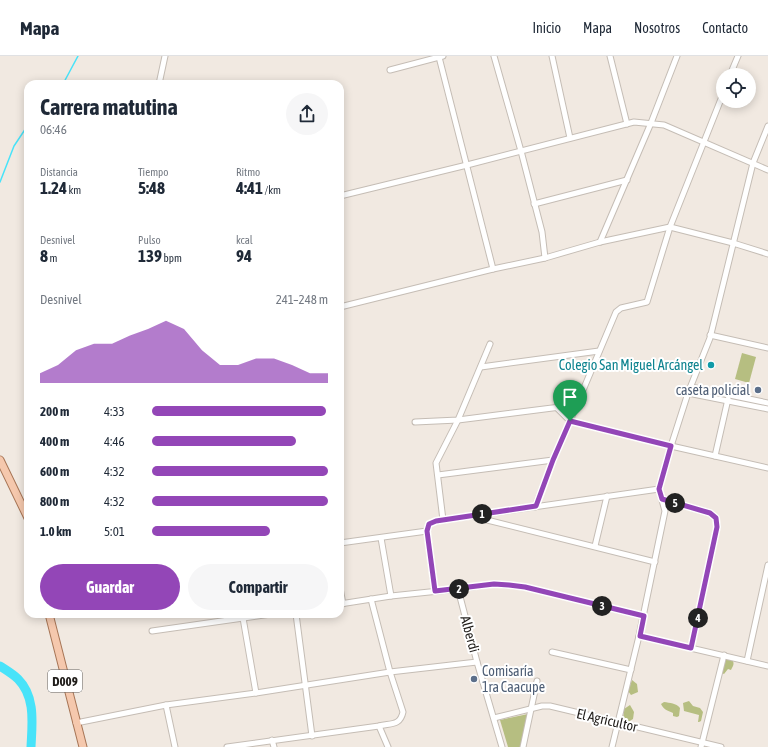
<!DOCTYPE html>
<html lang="es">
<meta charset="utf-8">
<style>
body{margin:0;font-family:"Asap Condensed",sans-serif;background:#f6f6f7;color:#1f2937;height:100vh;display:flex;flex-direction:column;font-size:15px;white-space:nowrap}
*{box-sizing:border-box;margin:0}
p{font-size:13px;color:#747a83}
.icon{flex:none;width:22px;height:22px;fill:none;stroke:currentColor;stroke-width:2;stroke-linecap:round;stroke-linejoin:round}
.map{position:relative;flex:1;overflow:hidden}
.panel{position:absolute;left:24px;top:24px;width:320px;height:538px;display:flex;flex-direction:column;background:#fff;border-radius:12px;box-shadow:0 2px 10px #0003}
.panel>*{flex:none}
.tools{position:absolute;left:716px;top:12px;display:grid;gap:8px}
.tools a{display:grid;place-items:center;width:40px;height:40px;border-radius:50%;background:#fff;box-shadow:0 2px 10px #0003;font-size:20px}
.pin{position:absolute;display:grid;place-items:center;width:34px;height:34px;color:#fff;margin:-41px -17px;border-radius:50% 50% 50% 0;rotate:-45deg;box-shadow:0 0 4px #0007}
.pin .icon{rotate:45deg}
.km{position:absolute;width:20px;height:20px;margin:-10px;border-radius:50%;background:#222;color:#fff;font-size:11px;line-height:20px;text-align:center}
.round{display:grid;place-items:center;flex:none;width:42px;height:42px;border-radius:21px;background:#f6f6f7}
.overview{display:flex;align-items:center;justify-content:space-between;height:68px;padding:0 16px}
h1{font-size:22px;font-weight:700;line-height:30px}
.metrics{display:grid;grid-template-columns:repeat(3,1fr);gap:6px;height:68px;padding:4px 16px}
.metrics div{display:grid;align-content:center}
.metrics b{font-size:17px;font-weight:700}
.metrics small{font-size:11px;font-weight:400}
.metrics p{font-size:11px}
.chart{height:112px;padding:8px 16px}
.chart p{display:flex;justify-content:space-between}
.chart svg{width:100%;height:72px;margin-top:4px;fill:#9346b7;opacity:.7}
.button{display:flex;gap:8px;margin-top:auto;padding:8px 16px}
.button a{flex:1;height:46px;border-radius:24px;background:#9346b7;color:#fff;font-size:16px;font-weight:700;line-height:46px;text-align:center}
.button a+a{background:#f6f6f7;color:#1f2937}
ul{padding:0 16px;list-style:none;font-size:13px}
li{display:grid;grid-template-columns:64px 48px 1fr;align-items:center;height:30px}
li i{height:10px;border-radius:5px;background:#9346b7}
header{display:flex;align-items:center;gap:24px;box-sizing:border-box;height:56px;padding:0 20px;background:#fff;border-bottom:1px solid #e0e1e3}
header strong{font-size:19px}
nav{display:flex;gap:22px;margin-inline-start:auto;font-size:14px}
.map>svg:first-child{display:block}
</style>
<header>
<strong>Mapa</strong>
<nav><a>Inicio</a><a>Mapa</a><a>Nosotros</a><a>Contacto</a></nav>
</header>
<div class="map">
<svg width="768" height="691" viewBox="0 0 768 691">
<rect width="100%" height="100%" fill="#f1e9e1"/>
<!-- green -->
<g fill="#b6be81">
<polygon points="742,297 756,301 749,327 735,323"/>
<path d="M726 603H732C735 608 733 610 731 614L728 613 724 618 722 617Z"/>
<polygon points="632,624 637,628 638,636 631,639 628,635"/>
<polygon points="689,645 693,650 700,652 703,656 701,665 699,666 698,666 699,659 684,655 683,647"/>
<path d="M664 646C670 647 676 647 680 652L679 660 677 661 673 660V657C667 654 664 654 661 648Z"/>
<polygon points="630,649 634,656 633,663 628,666 623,664 624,653"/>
<polygon points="528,658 521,691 508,691 500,664"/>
</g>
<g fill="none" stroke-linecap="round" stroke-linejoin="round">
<!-- stream -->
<g stroke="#48e3f9" stroke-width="1.5">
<polyline points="63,28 78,0"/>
<polyline points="0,126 14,90 28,69"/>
</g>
<!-- river -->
<path stroke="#48e3f9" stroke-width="9" d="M0 610C6 614 13 618 18 623 36 641 32 668 31 691"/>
<!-- minor casing -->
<g stroke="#c5bdb5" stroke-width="7">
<g id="minor">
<polyline points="494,0 521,95 542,176 545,202"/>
<polyline points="552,0 570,82"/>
<polyline points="610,0 627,68"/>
<polyline points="439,1 493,213"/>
<polyline points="390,14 443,0"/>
<polyline points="730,19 738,0"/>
<polyline points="159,28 165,0"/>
<polyline points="723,38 670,171 647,246 621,252 616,256 570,365 671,390 768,412"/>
<polyline points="340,140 467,109 634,66 664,69 768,114"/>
<polyline points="534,148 627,124"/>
<polyline points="600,186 651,67 677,0"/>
<polyline points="340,251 493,213 545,202 600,186 670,171 733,187 768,198"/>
<polyline points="710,279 768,292"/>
<polyline points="481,311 599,295"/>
<polyline points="691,331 768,347"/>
<polyline points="688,337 768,353"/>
<polyline points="415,366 458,364 576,349"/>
<polyline points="715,400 728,343"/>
<polyline points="438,419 553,404"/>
<polyline points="662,443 710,457 716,462 717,471 691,592"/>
<polyline points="535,451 553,404 570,365 557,352"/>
<polyline points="475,461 655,506"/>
<polyline points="443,464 436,407 458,364 490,288"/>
<polyline points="381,482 391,540"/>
<polyline points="340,487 427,475"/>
<polyline points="595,490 607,440"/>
<polyline points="340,532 343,548"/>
<polyline points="458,533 477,606 502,691"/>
<polyline points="435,535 427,475 429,468 436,465 659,433"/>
<polyline points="340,548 391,540 458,533 494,528 525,531 643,560"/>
<polyline points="296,558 312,680"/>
<polyline points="243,562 256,637"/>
<polyline points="152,575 271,558"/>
<polyline points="639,580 768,610"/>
<polyline points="552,596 631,614"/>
<polyline points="747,605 768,509"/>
<polyline points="166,649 175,691"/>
<polyline points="494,662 542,650 550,650 721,691"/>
<polyline points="76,667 166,649 256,637 390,616 477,606"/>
<polyline points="379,670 388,691"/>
<polyline points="272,684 274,691"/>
<path d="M227 691 379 670C391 667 400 670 403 656L390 616 371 543"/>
<polyline points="523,691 537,625"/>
<polyline points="612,691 639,580 665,455 659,433 671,390 688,337 710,282 753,107 768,70"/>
<polyline points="701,691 724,599"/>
</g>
</g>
<!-- major casing -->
<g stroke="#a77556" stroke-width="9">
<g id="major">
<polyline points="0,404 28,462"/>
<polyline points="49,558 83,691"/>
</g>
</g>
<!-- minor -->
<use href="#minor" stroke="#fff" stroke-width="5"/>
<!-- major -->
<use href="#major" stroke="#f5c8ad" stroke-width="7"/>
</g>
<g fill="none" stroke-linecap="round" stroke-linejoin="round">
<!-- route casing -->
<g stroke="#fff" stroke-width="8">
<polygon id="route" points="570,365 671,390 659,433 662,443 710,457 716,462 717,471 691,592 640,580 644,560 525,531 509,529 494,528 435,535 427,475 429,468 436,465 536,450 553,404"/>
</g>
<!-- route -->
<use href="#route" stroke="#9346b7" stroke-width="5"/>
</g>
<!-- markers -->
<circle fill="#0f9aa8" stroke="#fff" stroke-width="1.5" cx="711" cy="309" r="4"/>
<g fill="#5c6f8a" stroke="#fff" stroke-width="1.5">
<circle cx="758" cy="334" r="4"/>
<circle cx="474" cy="623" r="4"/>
</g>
<g text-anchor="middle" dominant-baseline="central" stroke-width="4" stroke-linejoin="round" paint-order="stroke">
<!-- shield labels -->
<rect fill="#fff" stroke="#63615f" stroke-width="1" x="48" y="614" width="34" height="22" rx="3"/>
<g font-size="13" font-weight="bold" fill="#201d1a">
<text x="65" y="625">D009</text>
</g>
<!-- culture labels -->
<g font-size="14" fill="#0d838f" stroke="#fff" text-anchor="end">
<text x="703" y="309">Colegio San Miguel Arcángel</text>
</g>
<!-- service labels -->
<g font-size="14" fill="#4e5e75" stroke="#fff" text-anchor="end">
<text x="750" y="334">caseta policial</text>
<text x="482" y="615" text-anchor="start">Comisaría<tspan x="482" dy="16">1ra Caacupe</tspan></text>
</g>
<!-- street labels -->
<g font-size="14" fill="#201d1a" stroke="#fff">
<text transform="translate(470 578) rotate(75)">Alberdi</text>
<text transform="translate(607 664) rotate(13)">El Agricultor</text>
</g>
</g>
</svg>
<div class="tools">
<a><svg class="icon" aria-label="locate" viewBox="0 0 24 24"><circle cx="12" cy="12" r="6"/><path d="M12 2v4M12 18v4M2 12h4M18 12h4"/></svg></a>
</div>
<div class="pin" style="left:570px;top:365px;background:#1e9e55"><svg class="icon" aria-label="arrive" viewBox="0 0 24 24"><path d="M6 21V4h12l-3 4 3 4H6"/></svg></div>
<b class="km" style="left:482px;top:458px">1</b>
<b class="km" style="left:459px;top:533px">2</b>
<b class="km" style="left:602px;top:550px">3</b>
<b class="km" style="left:698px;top:562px">4</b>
<b class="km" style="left:675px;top:447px">5</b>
<section class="panel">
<div class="overview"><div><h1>Carrera matutina</h1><p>06:46</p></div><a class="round"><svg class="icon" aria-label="share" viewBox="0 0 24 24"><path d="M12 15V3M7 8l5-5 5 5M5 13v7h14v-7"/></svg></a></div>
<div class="metrics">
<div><p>Distancia</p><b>1.24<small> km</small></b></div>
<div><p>Tiempo</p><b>5:48</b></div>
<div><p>Ritmo</p><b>4:41<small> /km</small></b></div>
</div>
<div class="metrics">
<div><p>Desnivel</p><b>8<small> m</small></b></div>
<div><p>Pulso</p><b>139<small> bpm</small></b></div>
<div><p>kcal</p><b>94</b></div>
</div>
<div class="chart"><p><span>Desnivel</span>241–248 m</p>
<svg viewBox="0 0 160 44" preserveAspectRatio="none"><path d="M0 44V38L10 33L20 24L30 20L40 20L50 15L60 11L70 6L80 11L90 24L100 33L110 33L120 29L130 29L140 33L150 38L160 38V44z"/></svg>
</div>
<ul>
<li><b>200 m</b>4:33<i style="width:99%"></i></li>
<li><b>400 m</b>4:46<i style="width:82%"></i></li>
<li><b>600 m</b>4:32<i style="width:100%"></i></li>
<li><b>800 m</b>4:32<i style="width:100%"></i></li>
<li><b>1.0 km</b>5:01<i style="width:67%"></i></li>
</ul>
<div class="button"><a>Guardar</a><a>Compartir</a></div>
</section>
</div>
